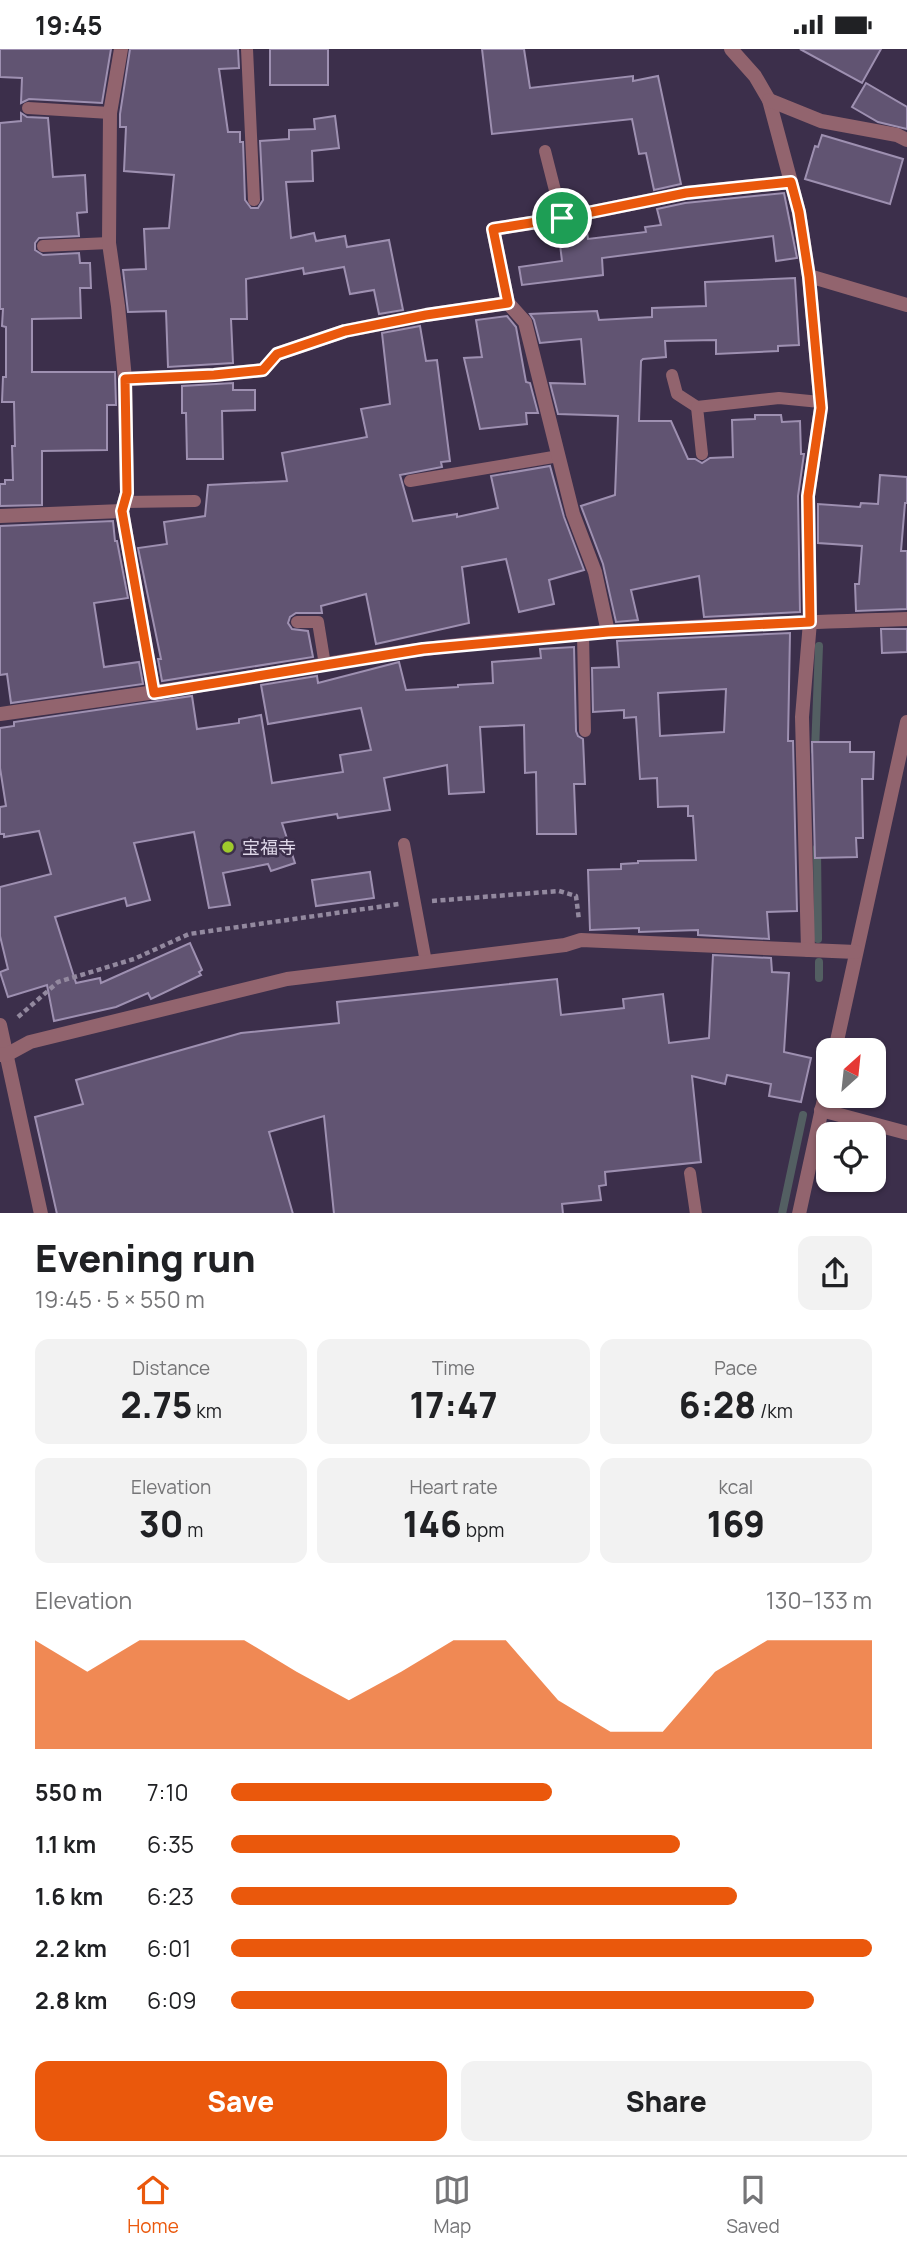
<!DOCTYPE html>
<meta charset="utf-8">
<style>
body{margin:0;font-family:Manrope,"Noto Sans JP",sans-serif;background:#f2f2f2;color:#202124;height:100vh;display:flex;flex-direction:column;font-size:26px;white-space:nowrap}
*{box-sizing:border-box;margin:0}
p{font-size:23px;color:#757577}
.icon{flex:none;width:38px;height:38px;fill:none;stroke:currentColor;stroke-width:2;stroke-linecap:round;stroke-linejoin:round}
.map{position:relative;height:1164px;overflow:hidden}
.panel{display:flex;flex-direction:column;background:#fff;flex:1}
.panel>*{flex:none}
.needle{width:46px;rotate:27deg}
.tools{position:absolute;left:816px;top:989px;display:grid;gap:14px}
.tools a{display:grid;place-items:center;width:70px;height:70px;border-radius:14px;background:#fff;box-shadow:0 2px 5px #0004;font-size:35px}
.pin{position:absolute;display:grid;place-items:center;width:60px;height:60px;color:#fff;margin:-30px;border:4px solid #fff;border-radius:50%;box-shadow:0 2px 7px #0007}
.round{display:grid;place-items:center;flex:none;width:74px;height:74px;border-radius:14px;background:#f2f2f2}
.summary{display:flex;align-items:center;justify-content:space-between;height:119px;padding:0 35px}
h1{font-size:38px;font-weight:800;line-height:52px}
.stats{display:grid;grid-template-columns:repeat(3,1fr);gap:10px;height:119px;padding:7px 35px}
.stats div{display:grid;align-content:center;border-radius:14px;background:#f2f2f2;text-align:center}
.stats b{font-size:35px;font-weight:800}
.stats small{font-size:19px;font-weight:400}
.stats p{font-size:19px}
.chart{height:196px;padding:14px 35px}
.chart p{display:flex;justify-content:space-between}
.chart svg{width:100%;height:126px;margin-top:7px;fill:#ea580c;opacity:.7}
.button{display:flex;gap:14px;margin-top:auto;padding:14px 35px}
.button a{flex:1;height:80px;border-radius:14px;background:#ea580c;color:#fff;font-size:28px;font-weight:800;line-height:80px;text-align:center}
.button a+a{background:#f2f2f2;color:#202124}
ul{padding:0 35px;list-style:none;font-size:23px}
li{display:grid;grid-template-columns:112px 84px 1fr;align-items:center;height:52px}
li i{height:18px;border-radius:9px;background:#ea580c}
.status{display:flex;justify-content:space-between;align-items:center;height:49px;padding:0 35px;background:#fff;direction:ltr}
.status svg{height:19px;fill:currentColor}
.dock{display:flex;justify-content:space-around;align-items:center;height:98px;border-top:2px solid #e0e0e0;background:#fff;font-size:19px;color:#757577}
.dock a{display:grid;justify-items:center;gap:4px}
.dock .current{color:#ea580c}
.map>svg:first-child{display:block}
</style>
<div class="status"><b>19:45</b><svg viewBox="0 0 49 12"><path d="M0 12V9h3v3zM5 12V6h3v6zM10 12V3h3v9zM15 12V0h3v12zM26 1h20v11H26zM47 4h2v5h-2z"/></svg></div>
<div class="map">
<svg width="907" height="1165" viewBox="0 0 907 1165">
<rect width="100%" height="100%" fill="#3c2f4b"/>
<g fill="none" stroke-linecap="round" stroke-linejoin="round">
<!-- stream -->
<g stroke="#535f62" stroke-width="8">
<polyline points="815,702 819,597"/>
<polyline points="817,799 818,890"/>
<polyline points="819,913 819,929"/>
<polyline points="782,1165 803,1066"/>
</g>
</g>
<!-- building -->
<g fill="#615472" stroke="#9e90b1" stroke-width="2" fill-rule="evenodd">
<polygon points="0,0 111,0 102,54 29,50 21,54 22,29 0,28"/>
<polygon points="130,0 238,0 239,19 219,20 228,83 240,83 240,93 243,93 245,151 251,159 258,159 263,151 260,92 289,90 289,81 315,80 314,70 335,67 339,99 312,102 313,132 286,133 291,189 314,184 316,192 345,187 347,198 389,191 403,261 379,265 374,241 350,245 344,218 304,225 303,219 246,230 247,270 231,270 233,314 168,318 166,262 128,263 123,221 146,220 144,180 169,179 174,126 124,122 126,78 120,78 120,65"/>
<rect x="270" y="0" width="58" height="36"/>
<polygon points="482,0 524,0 530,39 633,27 633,32 658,27 681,135 654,141 646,104 639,105 632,70 492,85"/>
<polygon points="800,0 881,0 862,34"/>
<polygon points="866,34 907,58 907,80 878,73 852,58"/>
<polygon points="21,64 27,68 48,69 53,128 85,126 87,163 77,164 79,187 39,189 35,194 35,201 43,206 79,204 80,214 90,214 91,239 80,239 81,269 32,270 32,323 115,323 116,356 107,356 107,401 42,402 42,456 0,457 0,435 5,435 5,431 13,431 12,397 15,397 14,353 2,353 3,328 6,328 6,278 2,277 3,260 0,260 0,74 21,72"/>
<polygon points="822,86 903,110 890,155 805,130 815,97 818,98"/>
<polygon points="784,144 797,209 776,212 773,187 602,209 603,226 522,236 519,218 562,212 558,179 586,176 588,190 646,183 645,178 661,176 657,160 685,154"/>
<polygon points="795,229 799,296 778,297 778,302 716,305 716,291 665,292 666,308 643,310 641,312 639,372 671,372 688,410 695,410 702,414 710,409 733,408 732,371 755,370 755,366 781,366 782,373 800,372 801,405 804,405 798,447 800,563 704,568 699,527 631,541 638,571 616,573 603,515 581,457 615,446 618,367 558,365 550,334 585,335 581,290 540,294 534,271 530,265 597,262 599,271 652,268 652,259 706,257 705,233"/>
<polygon points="507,267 516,278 526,333 530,334 538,364 526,364 527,375 480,380 464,309 482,308 476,271"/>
<polygon points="420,277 426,312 437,311 450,412 441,413 442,418 400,426 413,472 457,465 457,468 498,459 491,427 550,417 564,468 584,521 549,531 554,555 519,563 506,510 462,518 469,574 376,595 366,545 321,557 322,564 296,564 290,568 288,574 292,580 308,582 313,608 162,632 158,610 161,610 138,499 167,495 164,473 205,467 208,436 287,432 282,404 367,388 361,360 390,355 382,284"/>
<polygon points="233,334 233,341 255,341 255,361 222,362 223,410 187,410 186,364 182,364 182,337"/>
<polygon points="880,426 907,428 907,454 905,454 901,502 907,502 907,560 856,562 855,535 859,535 862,497 818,494 818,455 860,458 861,454 878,455"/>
<polygon points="113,472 115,492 117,492 128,549 94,554 104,618 139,613 143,635 11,654 7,625 0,626 0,477"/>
<polygon points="881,580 907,580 907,603 882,604"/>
<path d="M790 584 788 692H793L797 862 767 863 769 890 698 886V881L639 883V879L590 881 588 821 621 820V815L638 814V812L696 811 693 767H688V757L658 758 657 729 640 730 636 668 624 669V661L593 663 592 619 619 618 617 592ZM726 640 724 683 660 687 658 644Z"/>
<polygon points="574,598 576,682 578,687 583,690 585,735 574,735 576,785 537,785 536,723 525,724 524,676 480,678 484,743 449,745 447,716 384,729 390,761 338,769 337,765 282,774 295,814 271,822 268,815 223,824 230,856 209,859 194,783 134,794 150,851 127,857 125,849 55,868 76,934 100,929 101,934 190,894 202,921 199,923 201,926 151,950 148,944 116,958 54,972 47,936 8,948 0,923 8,920 0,887 0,838 51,825 39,782 4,788 4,785 0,785 0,758 6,757 0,719 0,679 14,677 14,673 192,647 197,680 239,674 239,670 261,666 272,734 343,723 340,706 371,701 361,659 268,675 261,636 317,627 318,634 399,613 406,641 458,638 458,636 493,634 492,613 541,609 540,600"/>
<polygon points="812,693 850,693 850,703 874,703 873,730 862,730 863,789 856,789 857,808 815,809"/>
<polygon points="370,823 374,849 316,857 312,831"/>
<polygon points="713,906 771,909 772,923 789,924 784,1003 811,1009 801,1053 769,1047 771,1035 727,1026 725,1035 692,1027 701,1113 605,1123 606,1136 599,1137 601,1151 562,1155 563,1165 334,1165 324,1067 269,1083 293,1165 57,1165 35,1068 83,1055 76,1031 241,984 339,974 337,953 557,930 561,966 624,959 623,950 663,945 669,994 709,989"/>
</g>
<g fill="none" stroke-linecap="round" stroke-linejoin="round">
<!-- path -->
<g stroke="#93899f" stroke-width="4.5" stroke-dasharray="5 3.5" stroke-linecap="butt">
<polyline points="432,852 559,842 576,847 579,871"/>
<polyline points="18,968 58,933 134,910 189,885 399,855"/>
</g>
<!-- service -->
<g stroke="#92646e" stroke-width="12">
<polyline points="247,0 254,151"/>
<polyline points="28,59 110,64"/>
<polyline points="545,102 562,169"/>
<polyline points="43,197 109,194"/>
<polyline points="672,326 677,345 697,358"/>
<polyline points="702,405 697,358 779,349 820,353"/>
<polyline points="410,432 559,407"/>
<polyline points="125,453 195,452"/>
<polyline points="297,573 318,573 325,616"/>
<polyline points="583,585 585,682"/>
<polyline points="404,795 426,913"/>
<polyline points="690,1124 696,1165"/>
</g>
<!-- minor -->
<g stroke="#92646e" stroke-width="14">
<polyline points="121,0 110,64 109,194 118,257 125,330 127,444 122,462 154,644"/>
<polyline points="731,0 755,27 769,51 799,163 809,227 821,359 808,447 810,573 802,668 808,901"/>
<polyline points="769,51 821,72 897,86 907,91"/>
<polyline points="809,227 907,256"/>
<polyline points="125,330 214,326 263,321 277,305 345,282 426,266 508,254"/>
<polyline points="0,467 122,462"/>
<polyline points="608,583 595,523 573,465 525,273 508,254 493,180 562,169 686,144 791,133"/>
<path d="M0 665C79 654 158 643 236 631 299 620 362 608 425 600 585 580 746 575 907 570"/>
<polyline points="0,976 41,1165"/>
<polyline points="835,1001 907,673"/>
<polyline points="0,1006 8,1005 30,993 287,930 565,896 581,891 856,903"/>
<polyline points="821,1061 907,1084"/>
<polyline points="799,1165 828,1032"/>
</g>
</g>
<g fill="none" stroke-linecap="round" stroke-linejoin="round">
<!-- route casing -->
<g stroke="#fff" stroke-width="14">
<polygon id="route" points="791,133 799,163 809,228 821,359 808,447 810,573 608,583 423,600 154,644 122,462 127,444 125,330 214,326 263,321 277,305 345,282 426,266 508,254 493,180 562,169 686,144"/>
</g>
<!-- route -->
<use href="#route" stroke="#ea580c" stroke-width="9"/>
</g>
<!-- markers -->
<circle fill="#9fca2c" stroke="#3c2f4b" stroke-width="2.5" cx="228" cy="798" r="7"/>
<g text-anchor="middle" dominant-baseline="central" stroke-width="5" stroke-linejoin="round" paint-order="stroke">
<!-- poi labels -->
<g font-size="18" fill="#dfd8e9" stroke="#3c2f4b" text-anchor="start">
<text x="242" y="798">宝福寺</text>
</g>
</g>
</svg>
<div class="tools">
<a><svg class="needle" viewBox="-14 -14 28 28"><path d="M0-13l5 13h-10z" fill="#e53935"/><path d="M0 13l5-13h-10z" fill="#757577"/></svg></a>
<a><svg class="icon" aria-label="locate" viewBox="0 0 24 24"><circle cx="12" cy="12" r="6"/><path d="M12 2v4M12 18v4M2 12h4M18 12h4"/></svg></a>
</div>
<div class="pin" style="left:562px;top:169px;background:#1e9e55"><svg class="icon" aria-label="arrive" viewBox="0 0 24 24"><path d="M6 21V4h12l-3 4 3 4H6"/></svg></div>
</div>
<section class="panel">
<div class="summary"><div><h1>Evening run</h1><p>19:45 · 5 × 550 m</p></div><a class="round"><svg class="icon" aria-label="share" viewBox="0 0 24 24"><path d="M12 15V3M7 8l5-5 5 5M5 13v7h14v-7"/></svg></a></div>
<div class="stats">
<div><p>Distance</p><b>2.75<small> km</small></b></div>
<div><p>Time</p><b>17:47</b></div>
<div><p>Pace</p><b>6:28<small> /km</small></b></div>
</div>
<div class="stats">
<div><p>Elevation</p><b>30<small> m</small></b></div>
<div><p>Heart rate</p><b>146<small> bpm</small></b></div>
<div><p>kcal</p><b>169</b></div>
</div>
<div class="chart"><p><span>Elevation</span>130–133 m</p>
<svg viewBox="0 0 160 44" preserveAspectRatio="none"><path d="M0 44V6L10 17L20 6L30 6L40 6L50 17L60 27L70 17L80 6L90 6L100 27L110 38L120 38L130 17L140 6L150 6L160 6V44z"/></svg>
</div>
<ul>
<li><b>550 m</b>7:10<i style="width:50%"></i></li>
<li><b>1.1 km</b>6:35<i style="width:70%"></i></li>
<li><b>1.6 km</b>6:23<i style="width:79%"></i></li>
<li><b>2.2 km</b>6:01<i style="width:100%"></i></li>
<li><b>2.8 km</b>6:09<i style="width:91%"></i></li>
</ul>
<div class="button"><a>Save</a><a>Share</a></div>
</section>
<nav class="dock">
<a class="current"><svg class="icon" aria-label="home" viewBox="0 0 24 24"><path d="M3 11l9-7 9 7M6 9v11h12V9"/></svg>Home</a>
<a><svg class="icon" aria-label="map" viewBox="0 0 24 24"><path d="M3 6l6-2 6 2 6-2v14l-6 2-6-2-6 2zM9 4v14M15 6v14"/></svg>Map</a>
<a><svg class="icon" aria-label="saved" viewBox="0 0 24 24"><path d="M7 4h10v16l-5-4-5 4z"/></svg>Saved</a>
</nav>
